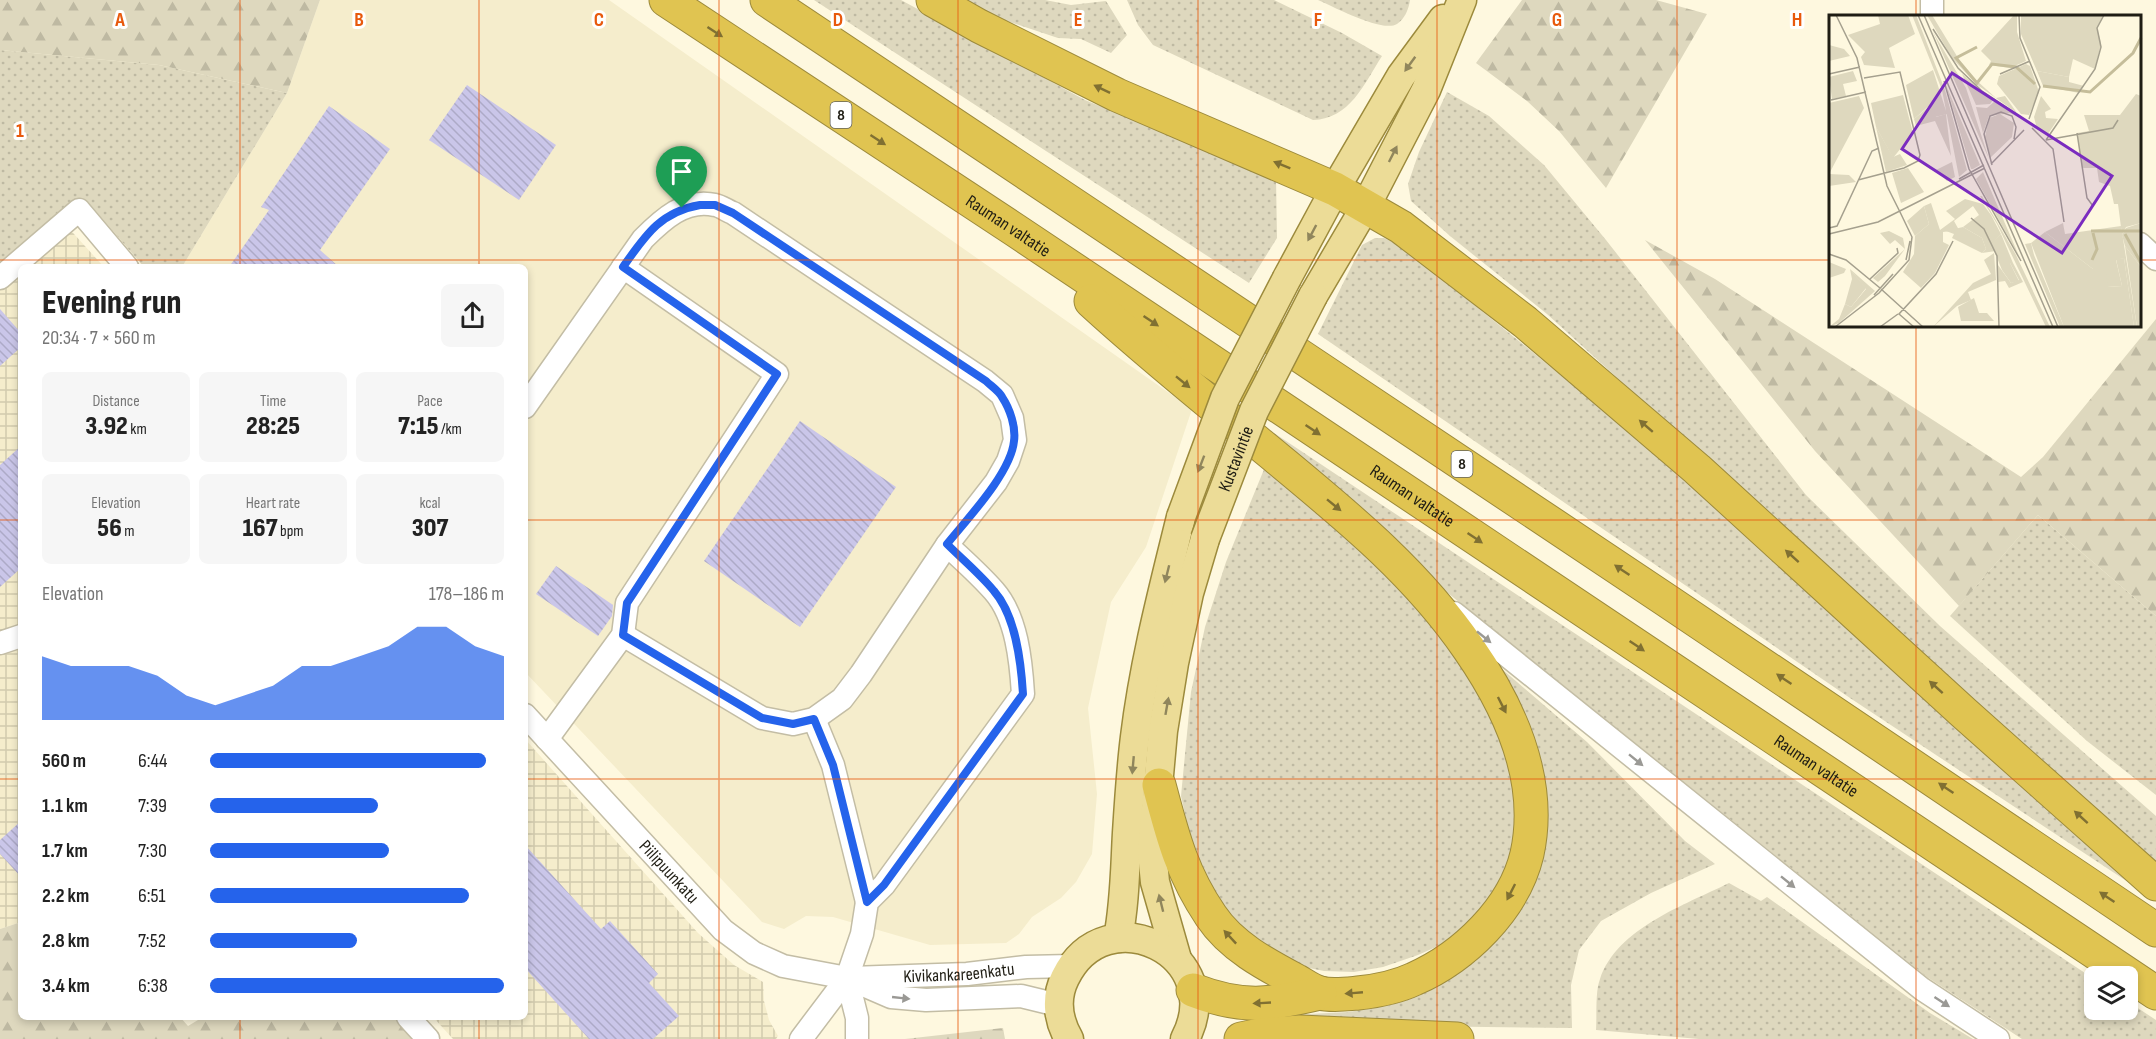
<!DOCTYPE html>
<meta charset="utf-8">
<style>
body{margin:0;font-family:"Sofia Sans Condensed",sans-serif;background:#f6f6f6;color:#222;height:100vh;display:flex;flex-direction:column;font-size:22px;white-space:nowrap}
*{box-sizing:border-box;margin:0}
p{font-size:20px;color:#767676}
.icon{flex:none;width:33px;height:33px;fill:none;stroke:currentColor;stroke-width:2;stroke-linecap:round;stroke-linejoin:round}
.map{position:relative;flex:1;overflow:hidden}
.details{position:absolute;left:18px;top:264px;width:510px;height:756px;display:flex;flex-direction:column;background:#fff;border-radius:9px;box-shadow:0 3px 9px #0003}
.details>*{flex:none}
.controls{position:absolute;left:2084px;top:966px;display:grid;gap:12px}
.controls a{display:grid;place-items:center;width:54px;height:54px;border-radius:9px;background:#fff;box-shadow:0 3px 9px #0003;font-size:30px}
.pin{position:absolute;display:grid;place-items:center;width:51px;height:51px;color:#fff;margin:-62px -26px;border-radius:50% 50% 50% 0;rotate:-45deg;box-shadow:0 0 6px #0007}
.pin .icon{rotate:45deg}
.round{display:grid;place-items:center;flex:none;width:63px;height:63px;border-radius:9px;background:#f6f6f6}
.summary{display:flex;align-items:center;justify-content:space-between;height:102px;padding:0 24px}
h1{font-size:33px;font-weight:800;line-height:45px}
.figures{display:grid;grid-template-columns:repeat(3,1fr);gap:9px;height:102px;padding:6px 24px}
.figures div{display:grid;align-content:center;border-radius:9px;background:#f6f6f6;text-align:center}
.figures b{font-size:26px;font-weight:800}
.figures small{font-size:16px;font-weight:400}
.figures p{font-size:16px}
.chart{height:168px;padding:12px 24px}
.chart p{display:flex;justify-content:space-between}
.chart svg{width:100%;height:108px;margin-top:6px;fill:#2563eb;opacity:.7}
ul{padding:0 24px;list-style:none;font-size:20px}
li{display:grid;grid-template-columns:96px 72px 1fr;align-items:center;height:45px}
li i{height:15px;border-radius:8px;background:#2563eb}
.map>svg:first-child{display:block}
</style>
<div class="map">
<svg width="2156" height="1039" viewBox="0 0 2156 1039">
<defs>
<pattern id="industrial-grid" width="8" height="8" patternUnits="userSpaceOnUse" patternTransform="scale(1.5)"><rect width="8" height="8" fill="#f5edcc"/><path d="M0 4h8M4 0v8" fill="none" stroke="#d2cbae"/></pattern>
<pattern id="grass-dots" width="8" height="8" patternUnits="userSpaceOnUse" patternTransform="scale(1.5)"><rect width="8" height="8" fill="#ded8be"/><path d="M2 2h.1M6 6h.1" fill="none" stroke="#beb9a2" stroke-width="1.8" stroke-linecap="round"/></pattern>
<pattern id="forest-firs" width="22" height="20" patternUnits="userSpaceOnUse" patternTransform="scale(1.5)"><rect width="22" height="20" fill="#ded8be"/><path d="M5 1l3.5 6h-7zM16 11l3.5 6h-7z" fill="#beb9a2"/></pattern>
<pattern id="building-back-hatch" width="6" height="6" patternUnits="userSpaceOnUse" patternTransform="scale(1.5)"><rect width="6" height="6" fill="#cac6e9"/><path d="M-1 5l2 2M0 0l6 6M5-1l2 2" fill="none" stroke="#adaac7"/></pattern>
</defs>
<rect width="100%" height="100%" fill="#fef8df"/>
<!-- built -->
<polygon fill="#f5edcc" points="320,0 609,0 1192,409 1146,547 1111,602 1088,708 1097,794 1092,854 1076,882 1061,898 1032,917 1019,934 1006,943 930,945 833,917 806,916 784,929 762,922 525,672 525,267 182,267 287,93"/>
<!-- industrial -->
<g fill="url(#industrial-grid)">
<polygon points="64,223 104,267 21,267 21,922 0,929 0,278"/>
<polygon points="525,739 698,933 734,965 763,982 764,1001 769,1020 778,1036 776,1039 453,1039 433,1017 525,1017"/>
</g>
<!-- grass -->
<g fill="url(#grass-dots)">
<polygon points="814,0 901,0 1085,100 1276,178 1277,238 1249,283"/>
<polygon points="962,0 1045,0 1071,5 1106,1 1127,35 1111,53 1081,39 1058,38 989,15"/>
<path d="M1127 0H1274L1342 33 1382 56C1364 84 1350 119 1313 120L1153 45 1138 25Z"/>
<path d="M1318 0H1410C1409 8 1405 19 1397 24 1383 33 1334 7 1318 0Z"/>
<polygon points="0,50 159,65 287,93 182,267 144,267 88,202 0,278"/>
<polygon points="1447,92 1489,116 1544,165 1606,240 1806,495 1940,626 2156,816 2156,863 1780,526 1547,314 1450,236 1411,201 1408,184 1419,152"/>
<path d="M1375 238H1384L1395 243C1654 441 1892 667 2134 886L1850 698 1318 334 1362 245Z"/>
<polygon points="1274,433 2094,979 2094,1010 2127,1010 2127,1001 2156,1020 2156,1039 2022,1039 1927,977 1444,590 1328,483 1272,439"/>
<polygon points="1265,467 1333,522 1404,591 1442,637 1483,698 1503,742 1513,774 1518,834 1495,896 1470,924 1445,943 1418,955 1383,967 1354,972 1324,971 1304,967 1277,956 1222,911 1192,847 1181,796 1191,692 1205,627 1226,562"/>
<polygon points="2038,515 2156,616 2156,795 2087,741 1950,616"/>
<polygon points="1488,657 1587,742 1685,841 1715,864 1651,893 1601,921 1579,950 1571,985 1572,1028 1251,1024 1253,1017 1348,1012 1387,1006 1414,998 1439,986 1476,961 1502,935 1526,895 1539,854"/>
<path d="M1729 883 1761 901 1767 897 1930 1013 1973 1039H1699L1596 1030C1597 1015 1595 992 1600 979 1617 928 1685 905 1729 883Z"/>
</g>
<!-- forest -->
<g fill="url(#forest-firs)">
<polygon points="0,0 320,0 287,93 159,65 0,50"/>
<polygon points="1522,0 1656,0 1707,14 1606,188 1559,131 1527,101 1476,63"/>
<polygon points="1645,240 1715,279 2021,477 2043,457 2156,319 2156,616 2038,515 1959,606 1815,451"/>
<polygon points="21,922 21,1017 180,1017 188,1026 203,1017 408,1017 428,1039 0,1039 0,929"/>
<polygon points="1003,1028 1005,1039 905,1039"/>
</g>
<!-- building -->
<g fill="url(#building-back-hatch)">
<polygon points="467,85 556,145 519,200 429,140"/>
<polygon points="329,106 390,149 320,250 339,267 229,267 269,210 261,207"/>
<polygon points="0,309 21,333 21,347 0,366"/>
<polygon points="800,421 896,487 800,627 704,561"/>
<polygon points="21,446 21,568 0,587 0,465"/>
<polygon points="556,566 613,605 612,616 598,636 536,594"/>
<polygon points="21,821 21,877 0,854 0,840"/>
<polygon points="525,845 601,929 610,921 658,974 649,983 679,1016 653,1039 589,1039 525,968"/>
</g>
<g fill="none" stroke-linecap="round" stroke-linejoin="round">
<!-- minor casing -->
<g stroke="#c3bda5" stroke-width="25">
<g id="minor">
<polyline points="1932,16 1932,0"/>
<polyline points="2140,244 2156,259"/>
<polyline points="0,278 79,210 127,267"/>
<path d="M525 407 643 239C662 220 685 198 715 205 721 206 727 211 733 213L985 381 1002 395 1012 418 1015 440 1008 461 996 482 947 545 861 674 842 699 814 719 793 724 762 718 623 635"/>
<polyline points="1454,613 1922,989 1998,1039"/>
<polyline points="0,643 21,636"/>
<path id="s1" d="M525 715 723 930 754 953 783 966 847 978 891 997 926 1000 1021 996 1058 1005"/>
<polyline points="814,719 833,765 867,902"/>
<polyline points="547,739 623,635 627,603 777,374 623,267"/>
<polyline points="847,978 857,1018 857,1039"/>
<path id="s2" d="M851 978 967 974 1026 967 1071 966"/>
<polyline points="408,1017 428,1039"/>
<path d="M801 1039 847 978 862 934 867 902 884 885 1023 694C1021 662 1017 617 994 591 980 575 963 560 947 545"/>
</g>
</g>
<!-- major casing -->
<g stroke="#9c8a3c" stroke-width="31">
<g id="major">
<polyline points="1287,278 1335,189 1401,76 1443,19"/>
<polyline points="1313,296 1366,206 1426,90 1462,0"/>
<path d="M1118 938C1125 903 1125 868 1127 833 1129 801 1131 769 1135 737 1144 662 1163 590 1181 517"/>
<polyline points="1177,959 1155,882 1152,852 1163,731 1174,663 1189,593 1205,539"/>
<path d="M1069 1039C1058 1020 1055 998 1065 978 1106 894 1229 955 1185 1039"/>
</g>
</g>
<!-- highway casing -->
<g stroke="#9c8a3c" stroke-width="35">
<g id="highway">
<path id="s3" d="M666 0 1015 230 2156 993"/>
<polyline points="767,0 1666,600 2156,930"/>
<polyline points="933,0 979,26 1117,95 1335,189 1401,227 1525,322 1697,469 1964,713 2156,884"/>
<path d="M1091 301C1152 357 1215 407 1278 459 1348 517 1417 573 1469 649 1510 708 1543 781 1527 854 1514 909 1464 957 1414 979 1397 987 1377 991 1358 993 1347 994 1331 996 1320 993 1312 991 1304 985 1297 981 1265 964 1231 946 1211 916 1181 872 1172 834 1159 785"/>
<path d="M1193 990C1242 1009 1270 1005 1320 993"/>
<polyline points="1241,1039 1260,1035 1300,1032 1457,1039"/>
</g>
</g>
<!-- minor -->
<use href="#minor" stroke="#fff" stroke-width="22"/>
<!-- major -->
<use href="#major" stroke="#ecdc97" stroke-width="28"/>
<!-- highway -->
<use href="#highway" stroke="#e0c451" stroke-width="33"/>
<!-- major-bridge casing -->
<g stroke="#9c8a3c" stroke-width="31" stroke-linecap="butt">
<g id="major-bridge">
<polyline points="1181,517 1225,398 1287,278"/>
<path id="s4" d="M1205 539 1254 411 1313 296"/>
</g>
</g>
<!-- major-bridge -->
<use href="#major-bridge" stroke="#ecdc97" stroke-width="28"/>
</g>
<!-- one-way arrows -->
<defs><path id="oneway-solid" d="M-6-.8H1V-3.2L6.5 0L1 3.2V.8H-6Z" transform="scale(1.5)"/></defs>
<g fill="#807032">
<use href="#oneway-solid" transform="translate(715 32) rotate(33)"/>
<use href="#oneway-solid" transform="translate(1102 89) rotate(-154)"/>
<use href="#oneway-solid" transform="translate(878 140) rotate(33)"/>
<use href="#oneway-solid" transform="translate(1282 165) rotate(-158)"/>
<use href="#oneway-solid" transform="translate(1151 321) rotate(34)"/>
<use href="#oneway-solid" transform="translate(1183 382) rotate(39)"/>
<use href="#oneway-solid" transform="translate(1646 426) rotate(-139)"/>
<use href="#oneway-solid" transform="translate(1313 430) rotate(34)"/>
<use href="#oneway-solid" transform="translate(1334 505) rotate(39)"/>
<use href="#oneway-solid" transform="translate(1475 538) rotate(34)"/>
<use href="#oneway-solid" transform="translate(1792 556) rotate(-138)"/>
<use href="#oneway-solid" transform="translate(1622 570) rotate(-146)"/>
<use href="#oneway-solid" transform="translate(1637 646) rotate(34)"/>
<use href="#oneway-solid" transform="translate(1784 679) rotate(-146)"/>
<use href="#oneway-solid" transform="translate(1936 687) rotate(-138)"/>
<use href="#oneway-solid" transform="translate(1502 705) rotate(63)"/>
<use href="#oneway-solid" transform="translate(1946 788) rotate(-146)"/>
<use href="#oneway-solid" transform="translate(2081 817) rotate(-138)"/>
<use href="#oneway-solid" transform="translate(1511 892) rotate(117)"/>
<use href="#oneway-solid" transform="translate(2107 897) rotate(-146)"/>
<use href="#oneway-solid" transform="translate(1230 937) rotate(-133)"/>
<use href="#oneway-solid" transform="translate(1354 993) rotate(175)"/>
<use href="#oneway-solid" transform="translate(1262 1003) rotate(177)"/>
</g>
<g fill="#90865c">
<use href="#oneway-solid" transform="translate(1410 64) rotate(126)"/>
<use href="#oneway-solid" transform="translate(1393 154) rotate(-63)"/>
<use href="#oneway-solid" transform="translate(1312 233) rotate(118)"/>
<use href="#oneway-solid" transform="translate(1201 464) rotate(111)"/>
<use href="#oneway-solid" transform="translate(1167 574) rotate(104)"/>
<use href="#oneway-solid" transform="translate(1167 706) rotate(-80)"/>
<use href="#oneway-solid" transform="translate(1133 765) rotate(95)"/>
<use href="#oneway-solid" transform="translate(1161 903) rotate(-104)"/>
</g>
<g fill="#9a9995">
<use href="#oneway-solid" transform="translate(1484 637) rotate(39)"/>
<use href="#oneway-solid" transform="translate(1636 760) rotate(39)"/>
<use href="#oneway-solid" transform="translate(1788 882) rotate(39)"/>
<use href="#oneway-solid" transform="translate(901 998) rotate(6)"/>
<use href="#oneway-solid" transform="translate(1942 1002) rotate(33)"/>
</g>
<g fill="none" stroke-linecap="round" stroke-linejoin="round">
<!-- route casing -->
<g stroke="#fff" stroke-width="12">
<path id="route" d="M700 205H715L733 213 986 381C991 386 999 391 1002 397 1010 409 1016 427 1014 441 1011 473 967 519 947 544 963 560 980 574 994 591 1016 616 1021 662 1023 694L884 885 867 902 833 765 814 719 793 724 762 718 623 635 627 603 777 374 623 267C645 236 660 212 700 205Z"/>
</g>
<!-- route -->
<use href="#route" stroke="#2563eb" stroke-width="8"/>
</g>
<!-- grid -->
<path fill="none" stroke="#e8590c" stroke-width="1.5" stroke-opacity="0.55" d="M240 0V267M479 0V267M719 0V1039M958 0V1039M1198 0V1039M1437 0V1039M1677 0V1039M1916 0V16M0 260H1830M2140 260H2156M1916 326V1039M0 520H21M525 520H2156M0 779H21M525 779H2156M240 1017V1039M479 1017V1039"/>
<g text-anchor="middle" dominant-baseline="central" stroke-width="6" stroke-linejoin="round" paint-order="stroke">
<!-- shield labels -->
<g fill="#fff" stroke="#62615a" stroke-width="1.5">
<rect x="830.5" y="102" width="21" height="26" rx="4.5"/>
<rect x="1451.5" y="451" width="21" height="26" rx="4.5"/>
</g>
<g font-size="16" font-weight="bold" fill="#1f1d14">
<text x="841" y="115">8</text>
<text x="1462" y="464">8</text>
</g>
<!-- street labels -->
<g font-size="18" fill="#1f1d14" stroke="#fff">
<text stroke="none"><textPath href="#s3" startOffset="410">Rauman valtatie</textPath></text>
<text stroke="none"><textPath href="#s4" startOffset="86">Kustavintie</textPath></text>
<text stroke="none"><textPath href="#s3" startOffset="896">Rauman valtatie</textPath></text>
<text stroke="none"><textPath href="#s3" startOffset="1382">Rauman valtatie</textPath></text>
<text stroke="none"><textPath href="#s1" startOffset="213">Piilipuunkatu</textPath></text>
<text stroke="none"><textPath href="#s2" startOffset="108">Kivikankareenkatu</textPath></text>
</g>
</g>
<!-- overview -->
<g transform="translate(1829 15)">
<rect width="312" height="312" fill="#fef8df"/>
<path d="M83 0H87L116 75 138 155 130 162 113 75ZM98 0H103L137 56 167 83 176 81 188 98 147 69 123 43ZM104 17 137 73 160 144ZM104 55 118 99 106 102 102 89 85 104 77 70ZM24 56 28 66 14 69 17 81 3 84 0 62ZM208 56 240 62V67L255 71 250 78 214 71ZM133 59 164 85 161 89 147 90ZM117 70 151 150 144 154H142ZM30 81 35 93 0 159V88ZM166 86 189 102 181 98 160 101 154 118 147 92 158 93ZM171 99 185 108 183 122 161 143 156 122 160 103ZM47 112 64 142 71 139 78 150 57 157ZM79 153 95 177 72 188 63 158ZM154 157 190 241 147 164ZM151 181H153L187 240 221 312H217L168 209ZM95 191 100 209 86 221 78 206ZM234 208 236 219 292 211 308 312H305L295 243 287 245 293 271 278 272 264 254 216 217ZM134 212 153 223 157 234 153 238 123 223 125 219 117 216ZM60 216 74 223 76 234 66 225 61 229 51 218ZM172 219 184 248H181L190 266 182 268 173 255 162 228ZM202 228 205 240 235 312H231L196 229ZM21 254 46 276 10 308 0 312 10 304 16 289 22 292 37 274ZM145 283 150 298H158L165 306H132L129 292Z" fill="#ded8be"/>
<path d="M49 0H79L86 19 60 33 66 53 35 50 32 42 36 37 19 20 51 9ZM185 0H188V17L197 46 181 53 160 50 162 46 152 36ZM192 0H275L268 13 272 28 266 54 244 44 240 62 208 56 192 19ZM197 49 201 51 210 77 200 100 192 99 168 69 170 61ZM307 79 312 81V208L297 212 293 220 289 189H285L281 171 270 167 268 153H253L248 118 260 116 255 100H291ZM74 80 84 118 64 143 47 112 42 88ZM212 81 222 94 216 97 217 103 229 104 219 119 208 114 205 102ZM103 89 107 102 117 99 122 141 106 106 87 111 85 104ZM123 147 126 162 118 166 107 155ZM0 159 20 160 27 167 0 171ZM136 184 154 189 162 200 172 219 163 228 167 236 153 238 157 234 153 223 134 212 150 200 144 191 125 206 130 215 114 217V227L120 230 106 258 92 273 74 257 85 239 86 221 100 209 95 191 102 188 111 215 126 204 117 196ZM216 217 264 254 277 256 279 272 293 271 287 244 295 243 305 312H235L202 228ZM296 231 312 252V312H308ZM76 234 56 261 49 267 44 263ZM165 238 167 265 139 277 142 285 128 291 104 312 144 268 162 259 155 245ZM0 247 17 254 15 258 0 263ZM181 248H184L194 267 180 273 176 266 169 267V250L182 268 190 265ZM21 254 37 273 22 292 16 289 23 264Z" fill="#ded8be"/>
<path d="M312 208V252L296 231 293 220 297 213Z" fill="#ded8be"/>
<path d="M0 30 15 34 21 41 0 46Z" fill="#ded8be"/>
<path fill="none" stroke="#c5bd9a" stroke-width="3" d="M148 32 127 43 148 68 163 49 187 52 206 69M214 71 261 77 304 38 312 23M262 216H312M296 219 312 248M263 245 268 234 264 218"/>
<path fill="none" stroke="#a5a08e" stroke-width="1.5" d="M7 0 28 43 58 171 71 197M89 0 224 312M95 0 229 312M190 0 191 23 211 72 200 104M104 14 129 53 153 76 195 104M0 59 31 52M171 59 201 46M115 66 140 154 192 246M2 85 37 77M203 113 224 134 235 207M248 118 258 183 264 191M217 125 266 54 272 32 268 13 275 0M217 125 284 113 289 105M162 149 195 115M163 150 155 119 161 101 172 97 183 101 187 112 185 124M130 164 155 150M29 165 75 153 89 146 91 140 71 57 35 63M142 203 155 214 168 241 170 312M0 213 8 211 43 136 50 133M0 219 49 207 156 153M0 239 17 245 51 273M77 245 81 226M41 264 69 238 68 233M52 274 94 312M45 280 64 259M6 312 50 278 80 245 83 222 71 197M51 312 69 299M85 312 70 299 107 259 124 226"/>
<path fill="#7b2cbf" fill-opacity="0.15" stroke="#7b2cbf" stroke-width="3" d="M123 58 283 161 233 238 73 134Z"/>
<rect width="312" height="312" fill="none" stroke="#1f1d14" stroke-width="3"/>
</g>
<g font-size="20" text-anchor="middle" font-weight="bold" fill="#e8590c" stroke="#fff" stroke-width="6" stroke-linejoin="round" paint-order="stroke">
<text x="120" y="26">A</text>
<text x="359" y="26">B</text>
<text x="599" y="26">C</text>
<text x="838" y="26">D</text>
<text x="1078" y="26">E</text>
<text x="1318" y="26">F</text>
<text x="1557" y="26">G</text>
<text x="1797" y="26">H</text>
<text x="20" y="137">1</text>
</g>
</svg>
<div class="controls">
<a><svg class="icon" aria-label="layers" viewBox="0 0 24 24"><path d="M12 4l9 5-9 5-9-5zM3 14l9 5 9-5"/></svg></a>
</div>
<div class="pin" style="left:682px;top:208px;background:#1e9e55"><svg class="icon" aria-label="arrive" viewBox="0 0 24 24"><path d="M6 21V4h12l-3 4 3 4H6"/></svg></div>
<section class="details">
<div class="summary"><div><h1>Evening run</h1><p>20:34 · 7 × 560 m</p></div><a class="round"><svg class="icon" aria-label="share" viewBox="0 0 24 24"><path d="M12 15V3M7 8l5-5 5 5M5 13v7h14v-7"/></svg></a></div>
<div class="figures">
<div><p>Distance</p><b>3.92<small> km</small></b></div>
<div><p>Time</p><b>28:25</b></div>
<div><p>Pace</p><b>7:15<small> /km</small></b></div>
</div>
<div class="figures">
<div><p>Elevation</p><b>56<small> m</small></b></div>
<div><p>Heart rate</p><b>167<small> bpm</small></b></div>
<div><p>kcal</p><b>307</b></div>
</div>
<div class="chart"><p><span>Elevation</span>178–186 m</p>
<svg viewBox="0 0 160 44" preserveAspectRatio="none"><path d="M0 44V18L10 22L20 22L30 22L40 26L50 34L60 38L70 34L80 30L90 22L100 22L110 18L120 14L130 6L140 6L150 14L160 18V44z"/></svg>
</div>
<ul>
<li><b>560 m</b>6:44<i style="width:94%"></i></li>
<li><b>1.1 km</b>7:39<i style="width:57%"></i></li>
<li><b>1.7 km</b>7:30<i style="width:61%"></i></li>
<li><b>2.2 km</b>6:51<i style="width:88%"></i></li>
<li><b>2.8 km</b>7:52<i style="width:50%"></i></li>
<li><b>3.4 km</b>6:38<i style="width:100%"></i></li>
</ul>
</section>
</div>
